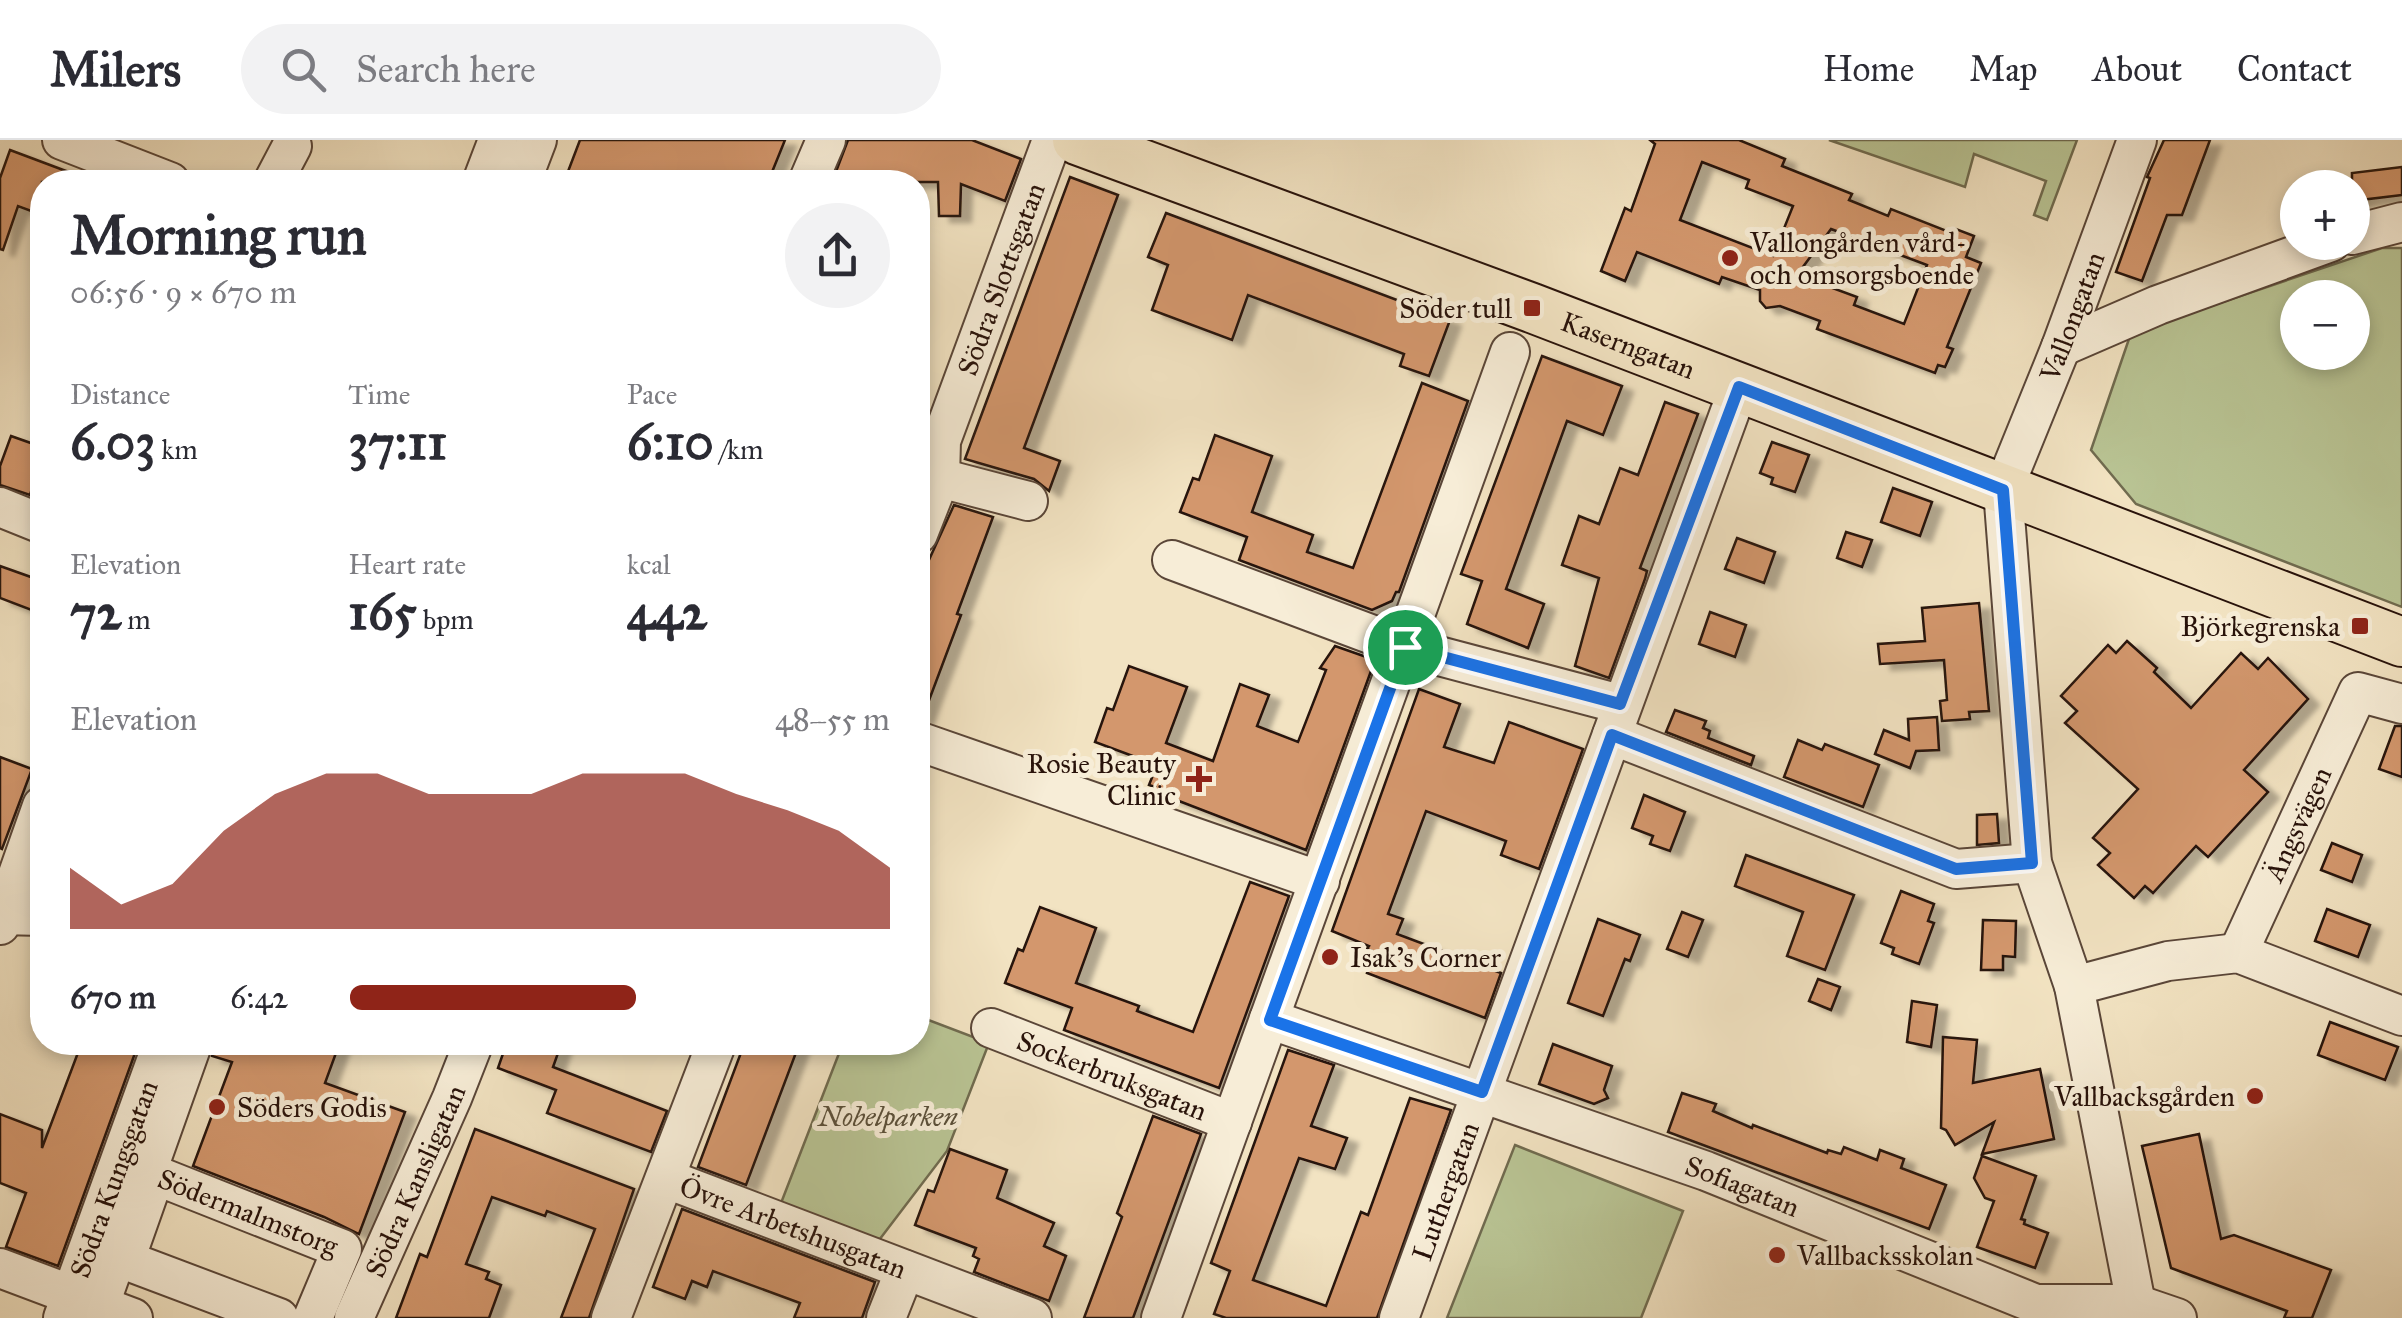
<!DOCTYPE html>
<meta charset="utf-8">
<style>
body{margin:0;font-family:"IM FELL Great Primer",serif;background:#f2f2f3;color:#2b2b33;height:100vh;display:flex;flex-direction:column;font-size:38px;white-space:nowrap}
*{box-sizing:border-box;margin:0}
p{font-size:32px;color:#7c7c81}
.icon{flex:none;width:55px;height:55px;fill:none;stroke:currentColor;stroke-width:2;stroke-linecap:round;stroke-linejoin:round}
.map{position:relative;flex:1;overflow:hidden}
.drawer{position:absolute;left:30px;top:30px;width:900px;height:885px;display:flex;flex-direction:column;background:#fff;border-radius:40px;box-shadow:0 5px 15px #0003}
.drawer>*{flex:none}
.buttons{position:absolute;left:2280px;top:30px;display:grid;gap:20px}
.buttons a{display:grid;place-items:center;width:90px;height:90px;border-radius:50%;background:#fff;box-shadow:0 5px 15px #0003;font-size:50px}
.pin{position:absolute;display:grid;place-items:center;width:85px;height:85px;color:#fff;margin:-42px;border:5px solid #fff;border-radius:50%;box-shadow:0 2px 10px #0007}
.round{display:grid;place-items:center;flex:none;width:105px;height:105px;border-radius:52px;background:#f2f2f3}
.overview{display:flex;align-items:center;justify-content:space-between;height:170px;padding:0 40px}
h1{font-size:55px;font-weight:700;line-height:75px}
.stats{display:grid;grid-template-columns:repeat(3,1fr);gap:15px;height:170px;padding:10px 40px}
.stats div{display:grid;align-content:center}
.stats b{font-size:50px;font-weight:700}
.stats small{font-size:28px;font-weight:400}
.stats p{font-size:28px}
.chart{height:280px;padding:20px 40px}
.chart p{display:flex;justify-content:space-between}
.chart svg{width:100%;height:180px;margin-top:10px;fill:#8f2418;opacity:.7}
ul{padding:0 40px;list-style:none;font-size:32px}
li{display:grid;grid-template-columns:160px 120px 1fr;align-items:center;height:75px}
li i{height:25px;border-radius:12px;background:#8f2418}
header{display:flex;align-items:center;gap:60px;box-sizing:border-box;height:140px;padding:0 50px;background:#fff;border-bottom:2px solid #e1e1e2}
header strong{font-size:48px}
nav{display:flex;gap:55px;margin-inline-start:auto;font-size:35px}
.search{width:700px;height:90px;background:#f2f2f3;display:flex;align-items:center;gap:25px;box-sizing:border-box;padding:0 35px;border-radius:55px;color:#7c7c81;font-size:38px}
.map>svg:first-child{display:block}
</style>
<header>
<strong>Milers</strong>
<div class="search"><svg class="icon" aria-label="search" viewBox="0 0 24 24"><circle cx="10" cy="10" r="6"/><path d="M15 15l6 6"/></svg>Search here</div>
<nav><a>Home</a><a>Map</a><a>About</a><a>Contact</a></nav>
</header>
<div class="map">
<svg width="2402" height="1178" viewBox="0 0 2402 1178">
<defs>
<filter id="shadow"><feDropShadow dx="11" dy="6" stdDeviation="2.5" flood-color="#0004"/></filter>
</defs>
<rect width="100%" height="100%" fill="#f2e3c2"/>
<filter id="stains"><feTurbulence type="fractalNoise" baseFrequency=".002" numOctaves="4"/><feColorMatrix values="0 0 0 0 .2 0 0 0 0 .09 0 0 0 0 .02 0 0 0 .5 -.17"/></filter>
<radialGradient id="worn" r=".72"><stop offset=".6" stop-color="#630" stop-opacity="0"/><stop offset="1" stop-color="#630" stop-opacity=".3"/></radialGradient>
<!-- green -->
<g fill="#b9c494" stroke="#706b4f" stroke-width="2.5" fill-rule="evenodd">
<polygon points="1829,0 2077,0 2047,80 2034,75 2046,41 1974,14 1965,47"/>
<path d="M2382 108H2402V467L2136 364 2091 310 2131 193ZM2298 158H2352V212H2298Z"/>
<polygon points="918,876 989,903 947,1011 873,1108 776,1076 843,903 918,902"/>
<polygon points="1515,1005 1683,1071 1641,1178 1447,1178"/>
</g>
<!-- building -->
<g fill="#d3976d" stroke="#28120a" stroke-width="2.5" fill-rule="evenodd" filter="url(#shadow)">
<polygon points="580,0 785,0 768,42 564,42"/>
<polygon points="848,0 972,0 1021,19 1005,61 961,44 960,76 939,76 938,42 832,42"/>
<path d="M1650 0H1739L1785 19 1782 26 1852 54 1849 60 1888 76 1891 69 1954 94 1956 89 1974 96 1966 117 1981 123 1947 207 1953 209 1945 227 1938 225 1935 233 1817 189 1820 181 1780 166 1766 168 1760 161V150L1722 137 1719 144 1637 112 1625 141 1601 131 1625 68 1631 71 1655 4ZM1702 22 1749 40 1746 48 1793 66 1773 116 1680 80ZM1831 89 1927 125 1904 184 1854 165 1857 157 1797 135Z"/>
<polygon points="2164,0 2210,0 2182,75 2167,75 2142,141 2116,132 2150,38 2147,37"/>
<polygon points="10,10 90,40 42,42 42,75 18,66 3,110 0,109 0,38"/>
<polygon points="2402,27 2402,55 2352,61 2352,33"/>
<polygon points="1070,37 1118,55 1024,308 1060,321 1049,351 1034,339 965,319"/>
<polygon points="1166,73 1450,180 1429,236 1400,226 1404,214 1248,155 1232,200 1152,170 1168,125 1148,117"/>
<polygon points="1542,216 1622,246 1603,295 1567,281 1506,449 1544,464 1528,508 1467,484 1482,441 1461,434"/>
<polygon points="1422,243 1468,261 1399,452 1396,452 1392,461 1372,470 1239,420 1247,397 1180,372 1193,338 1199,340 1215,295 1272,316 1252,372 1313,395 1307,412 1353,428"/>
<polygon points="1665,262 1698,274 1640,428 1647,431 1645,439 1609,538 1575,526 1599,438 1562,425 1579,376 1599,384 1620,328 1638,335"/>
<polygon points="11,296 42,307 42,317 30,355 0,345 0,326"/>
<polygon points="1772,302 1809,315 1795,352 1771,344 1773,338 1760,333"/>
<polygon points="1893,348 1932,362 1920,396 1881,382"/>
<polygon points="954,365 993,377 957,474 961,475 922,579 918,579 918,444"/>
<polygon points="1846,392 1872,400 1862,427 1837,418"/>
<polygon points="1737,398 1775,412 1764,443 1725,429"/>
<polygon points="0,426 42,441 42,474 0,458"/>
<polygon points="1979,463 1989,571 1969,572 1970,579 1942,581 1940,561 1947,560 1944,520 1880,524 1878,504 1925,501 1922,468"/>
<polygon points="1710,472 1746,485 1735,517 1699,504"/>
<polygon points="2127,501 2157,528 2154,532 2191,568 2241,513 2258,529 2268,518 2308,559 2244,630 2268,652 2208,717 2196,706 2153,753 2145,746 2134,758 2098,725 2110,713 2093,698 2138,649 2065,583 2077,571 2061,556 2108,505 2116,513"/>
<polygon points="1335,506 1375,520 1306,710 1153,651 1155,647 1149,645 1157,625 1095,602 1107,568 1113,570 1129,526 1187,547 1166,603 1213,621 1240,544 1269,555 1257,586 1298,602 1326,530 1320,528"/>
<polygon points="1419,549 1460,564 1444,607 1494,623 1509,582 1583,609 1539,729 1501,715 1506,701 1426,671 1388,774 1403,779 1397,794 1501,833 1485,878 1367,833 1374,812 1367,809 1369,806 1332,791"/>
<polygon points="1675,570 1706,581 1703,588 1710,591 1708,598 1754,616 1751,625 1666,592"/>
<polygon points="1937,577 1939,610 1916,611 1910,628 1875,614 1884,590 1909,600 1908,579"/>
<polygon points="2395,586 2402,586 2402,637 2379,629"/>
<polygon points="1798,600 1822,610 1825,604 1879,625 1863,667 1784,637"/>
<polygon points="0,617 32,629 2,709 0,708"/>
<polygon points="1644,655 1685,672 1670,711 1650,704 1653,696 1632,688"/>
<polygon points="1997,674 1999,703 1977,705 1977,675"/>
<polygon points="2332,703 2362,715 2352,742 2321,730"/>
<polygon points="1746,715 1854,755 1825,830 1787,816 1803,772 1735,746"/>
<polygon points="1250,742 1289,756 1219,948 1064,890 1072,868 1005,843 1018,809 1023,811 1040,767 1096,788 1076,843 1139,866 1137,871 1193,892"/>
<polygon points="1901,751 1934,764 1928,781 1934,783 1919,824 1892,814 1894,808 1881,803"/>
<polygon points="2327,769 2370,785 2358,817 2315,801"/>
<polygon points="1682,772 1703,780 1688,817 1667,809"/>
<polygon points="1598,779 1640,795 1630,821 1625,819 1603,876 1568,863"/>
<polygon points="1983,780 2016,781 2015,817 2003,816 2003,830 1981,830"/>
<polygon points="1818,839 1840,847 1831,870 1809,861"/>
<polygon points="1912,861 1937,865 1931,907 1907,902"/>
<polygon points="2330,882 2398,907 2385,940 2318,915"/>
<polygon points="1943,897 1977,900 1973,943 2040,929 2054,999 1982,1014 1994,982 1955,1005 1946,990 1941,988"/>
<polygon points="82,902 139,902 58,1126 6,1107 26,1053 0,1043 0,974 42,990 42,1008"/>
<polygon points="215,902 340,902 325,943 405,972 359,1094 324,1077 193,1026 232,922 212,916"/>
<polygon points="507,902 562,902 553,927 667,971 651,1012 547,973 556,950 498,928"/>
<polygon points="745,902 800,902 746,1045 698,1027"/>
<polygon points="1553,904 1612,926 1604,950 1608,958 1594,964 1539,944"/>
<polygon points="1288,910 1334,925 1311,986 1347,998 1335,1029 1299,1018 1253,1140 1326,1166 1361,1072 1368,1075 1410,958 1451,970 1377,1178 1226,1178 1214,1174 1230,1131 1211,1123"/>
<polygon points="1682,953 1716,964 1713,971 1752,988 1753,985 1827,1013 1828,1010 1841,1014 1844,1007 1877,1020 1880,1010 1904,1019 1901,1028 1946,1045 1929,1089 1668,992"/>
<polygon points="1153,976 1201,994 1133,1178 1084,1178 1122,1077 1117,1073"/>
<polygon points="475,989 634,1049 589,1178 561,1178 595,1089 547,1071 545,1076 492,1057 466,1124 489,1132 486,1139 501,1145 489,1178 396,1178 420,1114 427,1117"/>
<polygon points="2199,994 2221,1099 2234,1095 2331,1130 2312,1178 2284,1178 2287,1171 2171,1128 2142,1006"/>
<polygon points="950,1009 1007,1030 997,1058 1054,1083 1044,1106 1066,1116 1049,1161 974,1132 979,1119 973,1116 976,1108 915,1085 928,1050 934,1052"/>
<polygon points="1982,1016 2036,1036 2021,1079 2025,1080 2024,1084 2048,1093 2035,1128 1977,1107 1994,1061 1985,1058 1974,1038"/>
<polygon points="682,1069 875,1142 862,1178 794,1178 800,1163 713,1131 707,1147 692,1141 685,1159 653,1147"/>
</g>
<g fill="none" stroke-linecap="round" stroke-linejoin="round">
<!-- minor casing -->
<g stroke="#5a4638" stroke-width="42">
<g id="minor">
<polyline points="62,0 170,42"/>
<polyline points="273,42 292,6"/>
<polyline points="482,42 498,0"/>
<polyline points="521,42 537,0"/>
<polyline points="808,42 826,0"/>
<polyline points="2352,95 2402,82"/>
<polyline points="2061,207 2158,165 2331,102"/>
<polyline points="920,329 940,338 1028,361"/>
<polyline points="0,367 42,384"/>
<path id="s1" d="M918 394 940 338 941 301 1052 0"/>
<polyline points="1172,420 1405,507 1620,564"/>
<polyline points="1612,595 1956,729 2032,723"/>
<polyline points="918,601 1320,741"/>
<polyline points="0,775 42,776"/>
<polyline points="0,785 42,666"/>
<path id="s2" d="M2238 813 2358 552 2402 564"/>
<polyline points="2074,846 2168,821 2238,813 2402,876"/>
<path id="s3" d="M1269 879 1706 1031 2036 1164H2136L2177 1178"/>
<path id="s4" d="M991 888 1232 982"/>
<path id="s5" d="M667 1039 1032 1178"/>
<polyline points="0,1128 133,1178"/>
<path id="s6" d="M2136 1164 2074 846 2032 723 2003 350 2061 207 2137 0"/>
<path id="s7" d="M63 1178 163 902"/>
<polyline points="95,1178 193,902"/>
<path id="s8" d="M279 1178 125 1120 155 1035 342 1109 313 1178"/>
<path id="s9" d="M354 1178 452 958 474 902"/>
<polyline points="611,1178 717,902"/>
<polyline points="886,1178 905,1130"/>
<polyline points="1161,1178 1510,212"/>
<path id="s10" d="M1399 1178 1739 247"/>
</g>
</g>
<!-- major casing -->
<g stroke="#28120a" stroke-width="52">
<g id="major">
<path id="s11" d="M1077 0 1532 168 2402 502"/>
</g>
</g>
<!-- minor -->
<use href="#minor" stroke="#f7edd7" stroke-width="38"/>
<!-- major -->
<use href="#major" stroke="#f2e3c2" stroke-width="48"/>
</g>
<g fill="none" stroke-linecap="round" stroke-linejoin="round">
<!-- route casing -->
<g stroke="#fff" stroke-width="20">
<polygon id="route" points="1739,247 2003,350 2032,723 1956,729 1612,595 1482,952 1270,880 1405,507 1620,564"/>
</g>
<!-- route -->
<use href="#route" stroke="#1a73e8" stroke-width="12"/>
</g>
<!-- markers -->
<g fill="#8f2418" stroke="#f7edd7" stroke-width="4">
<circle cx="1730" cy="118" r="10"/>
<rect x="1522" y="158" width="20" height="20" rx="5"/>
<rect x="2350" y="476" width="20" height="20" rx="5"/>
<path d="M1194 624h10v10h10v10h-10v10h-10v-10h-10v-10h10z"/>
<circle cx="1330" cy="817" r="10"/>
<circle cx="2255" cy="956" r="10"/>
<circle cx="217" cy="967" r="10"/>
<circle cx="1777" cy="1115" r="10"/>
</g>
<g text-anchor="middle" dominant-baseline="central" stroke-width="10" stroke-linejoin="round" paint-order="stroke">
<!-- poi labels -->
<g font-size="28" fill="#28120a" stroke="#f7edd7" text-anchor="start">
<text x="1750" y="102">Vallongården vård-<tspan x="1750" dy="32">och omsorgsboende</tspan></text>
<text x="1512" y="168" text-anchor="end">Söder tull</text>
<text x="2340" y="486" text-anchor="end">Björkegrenska</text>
<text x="1176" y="623" text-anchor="end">Rosie Beauty<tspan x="1176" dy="32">Clinic</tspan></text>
<text x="1350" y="817">Isak's Corner</text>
<text x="2235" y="956" text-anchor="end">Vallbacksgården</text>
<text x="237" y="967">Söders Godis</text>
<text x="1797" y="1115">Vallbacksskolan</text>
</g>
<!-- street labels -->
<g font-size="28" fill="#28120a" stroke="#f7edd7">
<text stroke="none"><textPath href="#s1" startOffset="270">Södra Slottsgatan</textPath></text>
<text stroke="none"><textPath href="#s6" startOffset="1015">Vallongatan</textPath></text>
<text stroke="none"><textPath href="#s11" startOffset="588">Kaserngatan</textPath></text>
<text stroke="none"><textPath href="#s2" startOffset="142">Ängsvägen</textPath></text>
<text stroke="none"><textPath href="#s4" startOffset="130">Sockerbruksgatan</textPath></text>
<text stroke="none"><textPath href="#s7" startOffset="148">Södra Kungsgatan</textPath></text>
<text stroke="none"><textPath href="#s9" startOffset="150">Södra Kansligatan</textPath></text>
<text stroke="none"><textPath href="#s3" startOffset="502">Sofiagatan</textPath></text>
<text stroke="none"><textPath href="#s10" startOffset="135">Luthergatan</textPath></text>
<text stroke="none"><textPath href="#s8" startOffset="355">Södermalmstorg</textPath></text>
<text stroke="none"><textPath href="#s5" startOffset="135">Övre Arbetshusgatan</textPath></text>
</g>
<!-- park labels -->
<g font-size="28" font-style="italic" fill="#5b503a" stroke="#f7edd7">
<text x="888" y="976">Nobelparken</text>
</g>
</g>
<rect width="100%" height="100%" filter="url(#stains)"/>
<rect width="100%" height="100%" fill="url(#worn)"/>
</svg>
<div class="buttons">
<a>+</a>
<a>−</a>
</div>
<div class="pin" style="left:1405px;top:507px;background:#1e9e55"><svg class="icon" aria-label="arrive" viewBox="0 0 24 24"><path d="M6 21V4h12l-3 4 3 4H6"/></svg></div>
<section class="drawer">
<div class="overview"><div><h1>Morning run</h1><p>06:56 · 9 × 670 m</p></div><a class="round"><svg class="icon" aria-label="share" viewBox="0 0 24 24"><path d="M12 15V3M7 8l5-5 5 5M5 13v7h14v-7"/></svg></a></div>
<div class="stats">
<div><p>Distance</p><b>6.03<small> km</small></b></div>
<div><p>Time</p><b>37:11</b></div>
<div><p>Pace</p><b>6:10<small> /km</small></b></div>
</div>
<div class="stats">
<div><p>Elevation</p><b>72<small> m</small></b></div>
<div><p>Heart rate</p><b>165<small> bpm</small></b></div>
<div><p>kcal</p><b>442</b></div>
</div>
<div class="chart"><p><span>Elevation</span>48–55 m</p>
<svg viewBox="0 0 160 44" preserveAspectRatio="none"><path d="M0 44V29L10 38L20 33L30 20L40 11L50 6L60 6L70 11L80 11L90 11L100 6L110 6L120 6L130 11L140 15L150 20L160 29V44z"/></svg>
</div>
<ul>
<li><b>670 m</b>6:42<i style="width:53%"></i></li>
</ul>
</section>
</div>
